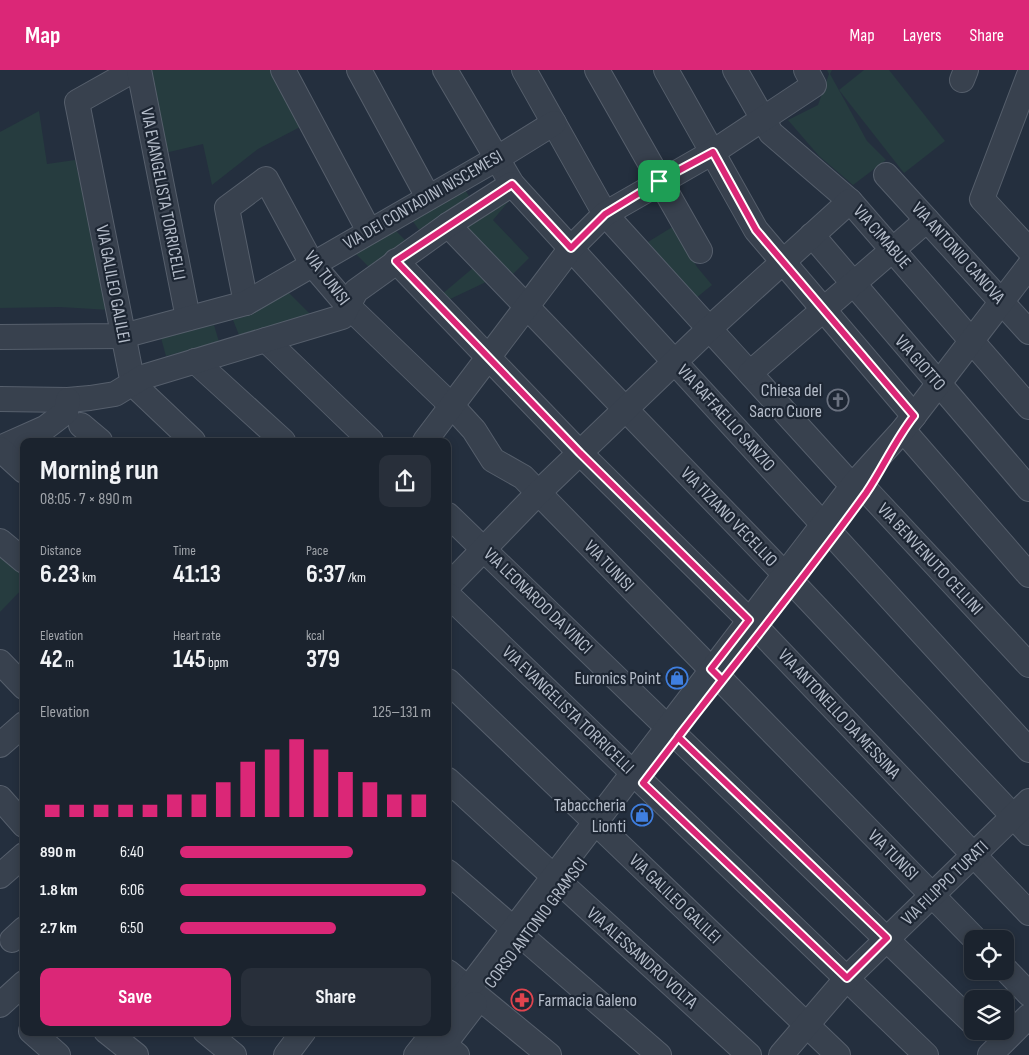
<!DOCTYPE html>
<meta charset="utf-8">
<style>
body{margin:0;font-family:"Sofia Sans Condensed",sans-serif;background:#282f3a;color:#f1f3f6;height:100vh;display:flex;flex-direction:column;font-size:19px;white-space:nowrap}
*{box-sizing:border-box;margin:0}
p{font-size:16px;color:#a0a4aa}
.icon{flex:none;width:28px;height:28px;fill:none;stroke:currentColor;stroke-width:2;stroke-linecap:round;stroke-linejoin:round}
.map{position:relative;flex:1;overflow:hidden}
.details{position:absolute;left:20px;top:368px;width:431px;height:598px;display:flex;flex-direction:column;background:#1b232e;border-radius:10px;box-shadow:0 2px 8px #0003,0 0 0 1px #39404a}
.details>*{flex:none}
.controls{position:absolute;left:964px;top:860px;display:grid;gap:10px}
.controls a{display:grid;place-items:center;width:50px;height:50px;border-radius:10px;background:#1b232e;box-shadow:0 2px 8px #0003,0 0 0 1px #39404a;font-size:25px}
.pin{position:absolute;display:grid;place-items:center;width:42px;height:42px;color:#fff;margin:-21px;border-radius:10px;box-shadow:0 2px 8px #0006}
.round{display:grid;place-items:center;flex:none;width:52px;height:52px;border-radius:10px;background:#282f3a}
.headline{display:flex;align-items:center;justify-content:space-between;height:85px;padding:0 20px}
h1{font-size:28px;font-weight:700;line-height:38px}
.stats{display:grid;grid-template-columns:repeat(3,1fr);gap:8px;height:85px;padding:5px 20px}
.stats div{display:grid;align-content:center}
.stats b{font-size:25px;font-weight:700}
.stats small{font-size:14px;font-weight:400}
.stats p{font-size:14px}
.chart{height:140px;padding:10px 20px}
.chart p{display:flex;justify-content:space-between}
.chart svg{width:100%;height:90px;margin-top:5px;stroke:#db2777;stroke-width:6}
.action{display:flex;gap:10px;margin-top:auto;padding:10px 20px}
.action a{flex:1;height:58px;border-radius:10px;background:#db2777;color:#fff;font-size:20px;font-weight:700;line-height:58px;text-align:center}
.action a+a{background:#282f3a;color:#f1f3f6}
ul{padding:0 20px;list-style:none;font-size:16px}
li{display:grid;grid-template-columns:80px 60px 1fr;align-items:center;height:38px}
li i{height:12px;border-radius:6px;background:#db2777}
header{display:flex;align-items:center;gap:30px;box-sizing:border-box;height:70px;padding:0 25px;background:#db2777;color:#fff}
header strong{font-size:24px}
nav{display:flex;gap:28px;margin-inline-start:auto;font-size:18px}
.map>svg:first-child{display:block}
</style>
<header>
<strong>Map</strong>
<nav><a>Map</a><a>Layers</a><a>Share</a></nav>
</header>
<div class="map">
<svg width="1029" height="985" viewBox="0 0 1029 985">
<rect width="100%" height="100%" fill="#242f3e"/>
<!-- green -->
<g fill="#263c3f">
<polygon points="146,0 272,0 302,56 258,79 212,115 203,74 165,83"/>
<polygon points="827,0 832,0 830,4 867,71 886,90 853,115 819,86 788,50 818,35 829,4"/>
<polygon points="864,0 889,0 945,71 904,103 839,20"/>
<polygon points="39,41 47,94 75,90 110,240 60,237 0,238 0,62"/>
<polygon points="465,120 469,126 419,160 412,150"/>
<polygon points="506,128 509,131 493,150 529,188 511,206 463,158"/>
<polygon points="674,156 697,197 712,215 696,228 648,172"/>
<polygon points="395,160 405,170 369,197 354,182"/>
<polygon points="473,198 486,212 446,231 441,225"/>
<polygon points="288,222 310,244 239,265 233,250 247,246"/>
<polygon points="214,255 219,272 166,286 161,268"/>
<polygon points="0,483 24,504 24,517 0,542"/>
</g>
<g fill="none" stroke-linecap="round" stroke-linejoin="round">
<!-- minor casing -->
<g stroke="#565f6c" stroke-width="26">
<g id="minor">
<polyline points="134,0 77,32 133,314 193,371"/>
<polyline points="139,0 188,248"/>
<polyline points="283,0 369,161"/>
<polyline points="359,0 428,127"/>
<polyline points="445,0 512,114 1029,680"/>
<polyline points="524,0 605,144 844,407 867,421 1029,595"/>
<polyline points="597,0 700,181"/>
<polyline points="666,0 756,160 914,346"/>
<polyline points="735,0 771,63 850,131 1029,337"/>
<polyline points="1029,5 982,129 1029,180"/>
<polyline points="962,10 966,0"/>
<polyline points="886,105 1029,262"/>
<polyline points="448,155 795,515 1029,763"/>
<polyline points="812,165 1029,419"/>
<polyline points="396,191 580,383 760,561 1029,843"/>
<polyline points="246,233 227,138 266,109 312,194 348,236 452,336 474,360 493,390 523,407 975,869"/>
<polyline points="0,267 123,266 246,233 496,89 554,53"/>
<polyline points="266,270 371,371"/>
<polyline points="195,291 283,371"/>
<polyline points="750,303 927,150"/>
<polyline points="0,329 68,330 90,328 115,324 143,307 342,247 356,221 448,155 512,114"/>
<polyline points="81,355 100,371"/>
<polyline points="903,360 1029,505"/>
<polyline points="425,371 571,178 605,144 713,82 814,15 806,0"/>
<polyline points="0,378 45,358 66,342 68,330"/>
<polyline points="0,379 24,401"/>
<polyline points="448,445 972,952"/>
<polyline points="0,471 24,491"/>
<polyline points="448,516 538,423 710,258 850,131"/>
<polyline points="448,525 926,985"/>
<polyline points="0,592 24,617"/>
<polyline points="448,611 838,985"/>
<polyline points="0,675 24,654"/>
<polyline points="448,710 749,985"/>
<polyline points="0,728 24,755"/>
<polyline points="448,802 659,985"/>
<polyline points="0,806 24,785"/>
<polyline points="12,870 24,859"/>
<polyline points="1005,899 1029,924"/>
<polyline points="448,902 549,985"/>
<polyline points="0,935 24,913"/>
<polyline points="448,945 854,414 903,360 1029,196"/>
<polyline points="31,961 58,985"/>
<polyline points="106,961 136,985"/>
<polyline points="205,961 234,985"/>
<polyline points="428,961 457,985"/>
<polyline points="286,985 304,961"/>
<polyline points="416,985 435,961"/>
<polyline points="436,985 475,934"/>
<polyline points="781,985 847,908 1029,731"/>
<polyline points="990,985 1029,946"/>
</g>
</g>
<!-- minor -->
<use href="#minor" stroke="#38414e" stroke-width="24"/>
</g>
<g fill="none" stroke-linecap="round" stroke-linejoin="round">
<!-- route casing -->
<g stroke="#fff" stroke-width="10">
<path id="route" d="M659 111 605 144 571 178 512 114 396 191 580 383 749 550 711 599 722 610 643 713 847 908 887 868 678 667C741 586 806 506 866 423 883 398 895 370 914 346L756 160 713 82 659 111"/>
</g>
<!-- route -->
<use href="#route" stroke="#db2777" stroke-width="6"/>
</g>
<!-- icons -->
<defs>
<g id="church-ring" transform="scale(1.125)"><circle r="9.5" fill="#1d2633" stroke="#6b7280" stroke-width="1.5"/><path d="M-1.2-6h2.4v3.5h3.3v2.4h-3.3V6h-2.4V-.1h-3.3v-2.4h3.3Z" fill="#6b7280"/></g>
<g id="shop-ring" transform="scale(1.125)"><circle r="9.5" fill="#1d2633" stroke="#3f7fe0" stroke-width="1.5"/><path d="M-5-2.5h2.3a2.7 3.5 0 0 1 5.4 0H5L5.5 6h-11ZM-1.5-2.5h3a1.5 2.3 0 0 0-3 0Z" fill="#3f7fe0"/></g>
<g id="pharmacy-ring" transform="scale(1.125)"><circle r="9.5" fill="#1d2633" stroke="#e0444e" stroke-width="1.5"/><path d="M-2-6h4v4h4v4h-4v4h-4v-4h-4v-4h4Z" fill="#e0444e"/></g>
</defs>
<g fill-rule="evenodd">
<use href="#church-ring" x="838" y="330"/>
<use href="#shop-ring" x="677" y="608"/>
<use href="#shop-ring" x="642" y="745"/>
<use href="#pharmacy-ring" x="522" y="930"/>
</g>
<g text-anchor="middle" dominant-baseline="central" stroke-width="4.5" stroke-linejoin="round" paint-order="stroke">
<!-- street labels -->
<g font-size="18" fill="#b4bcc9" stroke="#1d2633">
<text transform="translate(163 124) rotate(79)">VIA EVANGELISTA TORRICELLI</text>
<text transform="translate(423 130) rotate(-30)">VIA DEI CONTADINI NISCEMESI</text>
<text transform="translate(882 167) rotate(49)">VIA CIMABUE</text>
<text transform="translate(958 183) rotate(48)">VIA ANTONIO CANOVA</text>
<text transform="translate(327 208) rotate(53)">VIA TUNISI</text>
<text transform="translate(113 214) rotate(79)">VIA GALILEO GALILEI</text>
<text transform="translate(920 293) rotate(49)">VIA GIOTTO</text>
<text transform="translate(726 348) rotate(48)">VIA RAFFAELLO SANZIO</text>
<text transform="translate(729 447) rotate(46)">VIA TIZIANO VECELLIO</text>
<text transform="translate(930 489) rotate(47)">VIA BENVENUTO CELLINI</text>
<text transform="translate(609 496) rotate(46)">VIA TUNISI</text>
<text transform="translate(538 531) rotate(44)">VIA LEONARDO DA VINCI</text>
<text transform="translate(568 640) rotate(44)">VIA EVANGELISTA TORRICELLI</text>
<text transform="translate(839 644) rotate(47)">VIA ANTONELLO DA MESSINA</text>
<text transform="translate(893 785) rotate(45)">VIA TUNISI</text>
<text transform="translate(945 813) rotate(-44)">VIA FILIPPO TURATI</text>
<text transform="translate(675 829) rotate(44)">VIA GALILEO GALILEI</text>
<text transform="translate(536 853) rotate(-53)">CORSO ANTONIO GRAMSCI</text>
<text transform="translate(642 888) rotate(42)">VIA ALESSANDRO VOLTA</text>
</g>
<!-- poi labels -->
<g font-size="18" fill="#b4bcc9" stroke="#1d2633" text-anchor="end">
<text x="822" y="320">Chiesa del<tspan x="822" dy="21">Sacro Cuore</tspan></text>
<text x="661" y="608">Euronics Point</text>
<text x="626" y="735">Tabaccheria<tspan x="626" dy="21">Lionti</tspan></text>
<text x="538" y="930" text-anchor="start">Farmacia Galeno</text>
</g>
</g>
</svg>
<div class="controls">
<a><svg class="icon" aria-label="locate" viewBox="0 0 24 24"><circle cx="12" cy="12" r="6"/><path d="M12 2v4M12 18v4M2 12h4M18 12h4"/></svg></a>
<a><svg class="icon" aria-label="layers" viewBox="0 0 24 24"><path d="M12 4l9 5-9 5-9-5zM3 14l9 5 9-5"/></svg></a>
</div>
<div class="pin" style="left:659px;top:111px;background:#1e9e55"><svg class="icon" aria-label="arrive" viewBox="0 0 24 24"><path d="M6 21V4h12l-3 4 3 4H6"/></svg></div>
<section class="details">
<div class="headline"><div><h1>Morning run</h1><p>08:05 · 7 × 890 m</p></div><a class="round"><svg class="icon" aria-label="share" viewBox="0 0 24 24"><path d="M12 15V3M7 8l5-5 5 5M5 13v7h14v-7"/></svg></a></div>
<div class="stats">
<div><p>Distance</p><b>6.23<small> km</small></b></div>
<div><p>Time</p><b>41:13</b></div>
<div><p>Pace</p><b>6:37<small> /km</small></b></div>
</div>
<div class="stats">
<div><p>Elevation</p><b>42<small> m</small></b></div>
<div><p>Heart rate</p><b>145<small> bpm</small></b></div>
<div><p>kcal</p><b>379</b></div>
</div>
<div class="chart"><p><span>Elevation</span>125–131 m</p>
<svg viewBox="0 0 160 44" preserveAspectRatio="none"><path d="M5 44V38M15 44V38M25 44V38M35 44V38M45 44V38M55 44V33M65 44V33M75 44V27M85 44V17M95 44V11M105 44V6M115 44V11M125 44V22M135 44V27M145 44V33M155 44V33"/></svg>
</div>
<ul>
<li><b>890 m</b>6:40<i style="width:69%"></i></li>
<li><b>1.8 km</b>6:06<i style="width:98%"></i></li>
<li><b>2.7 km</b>6:50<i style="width:62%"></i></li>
</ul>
<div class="action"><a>Save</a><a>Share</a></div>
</section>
</div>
